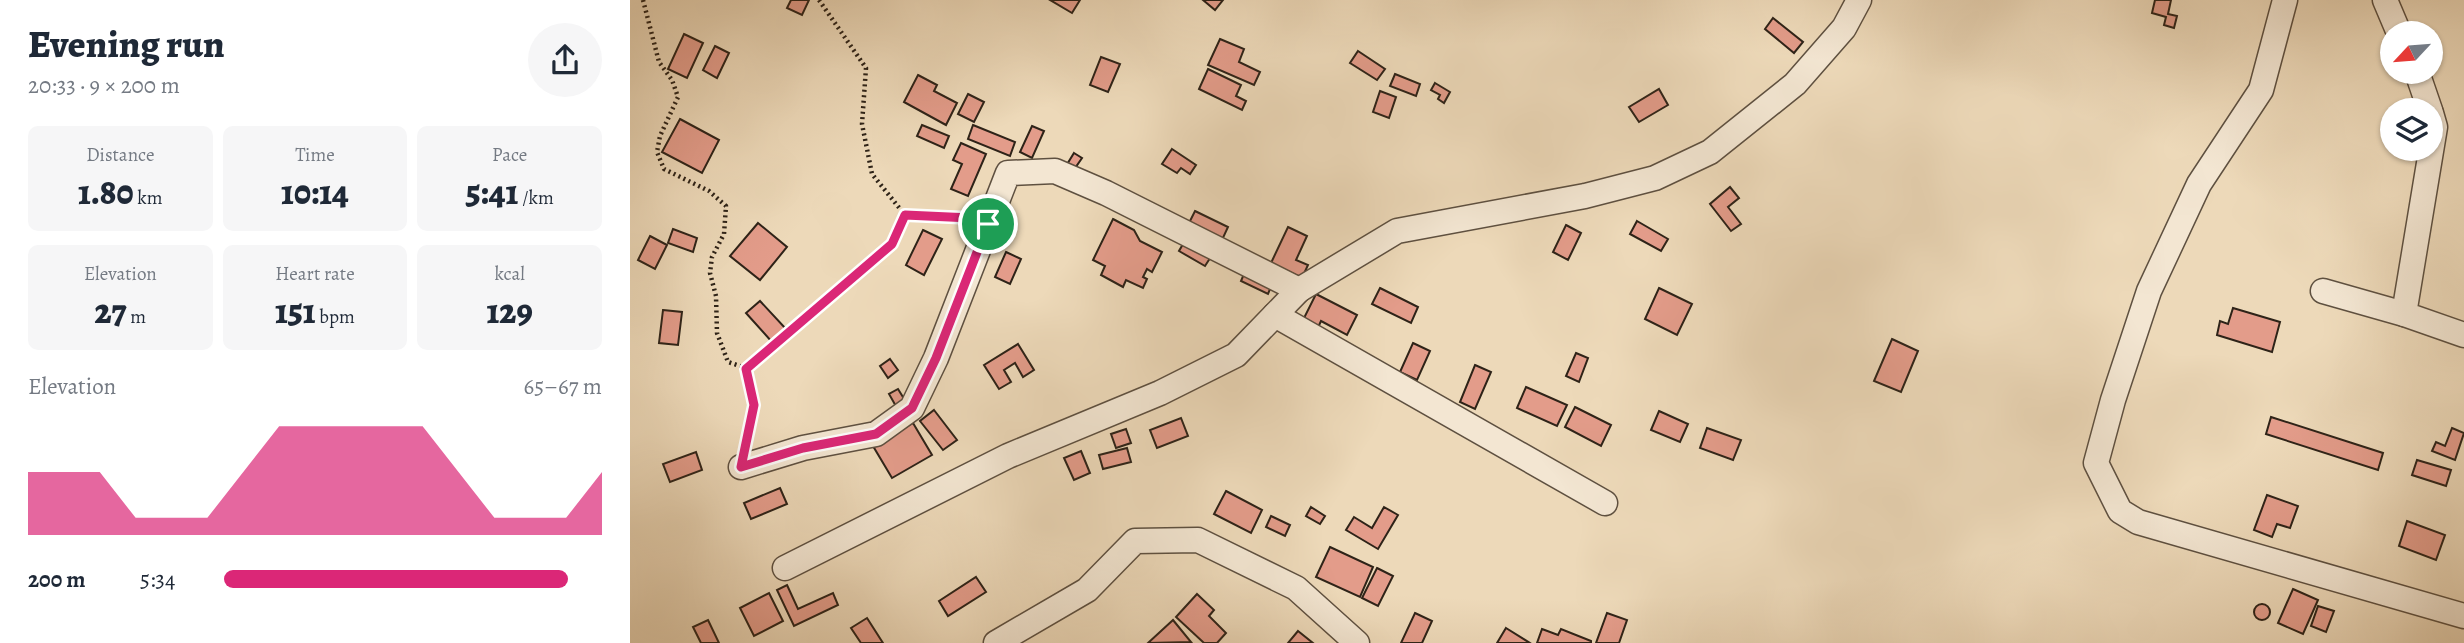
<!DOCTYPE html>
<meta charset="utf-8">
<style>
body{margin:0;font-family:Alegreya,serif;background:#f6f6f7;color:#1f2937;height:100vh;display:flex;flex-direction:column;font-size:26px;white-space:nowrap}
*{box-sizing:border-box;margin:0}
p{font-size:23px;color:#747a83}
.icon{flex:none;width:38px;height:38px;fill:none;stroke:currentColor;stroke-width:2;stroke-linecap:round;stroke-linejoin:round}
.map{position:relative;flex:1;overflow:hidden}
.drawer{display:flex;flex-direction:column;background:#fff;width:630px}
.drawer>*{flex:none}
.needle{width:46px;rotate:244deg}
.controls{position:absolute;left:1750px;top:21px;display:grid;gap:14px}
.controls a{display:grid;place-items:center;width:63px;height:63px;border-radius:50%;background:#fff;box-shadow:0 2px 5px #0004;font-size:35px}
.pin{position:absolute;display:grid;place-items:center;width:60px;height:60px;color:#fff;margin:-30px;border:4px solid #fff;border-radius:50%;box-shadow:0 2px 7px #0007}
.round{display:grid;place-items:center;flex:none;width:74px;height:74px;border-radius:37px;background:#f6f6f7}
.overview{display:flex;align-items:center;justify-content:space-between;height:119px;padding:0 28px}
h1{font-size:38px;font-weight:800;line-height:52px}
.stats{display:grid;grid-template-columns:repeat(3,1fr);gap:10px;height:119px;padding:7px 28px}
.stats div{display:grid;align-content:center;border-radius:10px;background:#f6f6f7;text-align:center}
.stats b{font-size:35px;font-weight:800}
.stats small{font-size:19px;font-weight:400}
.stats p{font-size:19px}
.chart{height:196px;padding:14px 28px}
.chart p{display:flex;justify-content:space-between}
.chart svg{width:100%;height:126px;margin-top:7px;fill:#db2777;opacity:.7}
ul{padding:0 28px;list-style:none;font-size:23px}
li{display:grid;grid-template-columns:112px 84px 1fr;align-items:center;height:52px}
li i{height:18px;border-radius:9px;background:#db2777}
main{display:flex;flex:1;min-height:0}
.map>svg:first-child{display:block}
</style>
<main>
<section class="drawer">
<div class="overview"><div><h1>Evening run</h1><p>20:33 · 9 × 200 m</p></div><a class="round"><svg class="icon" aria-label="share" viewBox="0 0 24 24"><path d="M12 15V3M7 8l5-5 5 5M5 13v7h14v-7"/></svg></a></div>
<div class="stats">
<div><p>Distance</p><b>1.80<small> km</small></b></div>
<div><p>Time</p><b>10:14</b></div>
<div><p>Pace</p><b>5:41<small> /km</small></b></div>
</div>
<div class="stats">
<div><p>Elevation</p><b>27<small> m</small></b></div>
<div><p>Heart rate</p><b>151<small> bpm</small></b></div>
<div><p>kcal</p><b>129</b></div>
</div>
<div class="chart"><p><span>Elevation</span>65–67 m</p>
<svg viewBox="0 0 160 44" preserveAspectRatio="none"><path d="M0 44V22L10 22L20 22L30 38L40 38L50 38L60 22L70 6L80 6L90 6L100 6L110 6L120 22L130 38L140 38L150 38L160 22V44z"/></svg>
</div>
<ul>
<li><b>200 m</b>5:34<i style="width:91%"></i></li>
</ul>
</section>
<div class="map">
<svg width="1834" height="643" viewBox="0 0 1834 643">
<rect width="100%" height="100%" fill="#edd9b9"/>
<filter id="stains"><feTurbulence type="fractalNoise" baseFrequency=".00286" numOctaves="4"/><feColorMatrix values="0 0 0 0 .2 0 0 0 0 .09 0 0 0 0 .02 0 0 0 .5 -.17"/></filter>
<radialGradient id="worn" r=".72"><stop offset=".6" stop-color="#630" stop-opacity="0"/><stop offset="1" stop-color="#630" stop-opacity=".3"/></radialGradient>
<!-- building -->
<g fill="#e39c8a" stroke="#2e2318" stroke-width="2">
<polygon points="161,0 179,0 172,15 157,8"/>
<polygon points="420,0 450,0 442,13"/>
<polygon points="573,0 593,0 585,10"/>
<polygon points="1525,0 1541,0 1538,14 1547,16 1544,28 1534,25 1536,17 1522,13"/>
<polygon points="1143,18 1173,42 1164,53 1135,29"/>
<polygon points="54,34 73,43 57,78 38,69"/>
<polygon points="590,39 614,49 609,62 630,72 624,85 578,65"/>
<polygon points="85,46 99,53 87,78 73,70"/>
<polygon points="728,51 755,69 747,80 720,63"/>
<polygon points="471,57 490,64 478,92 460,85"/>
<polygon points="578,69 611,85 606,96 616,101 612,110 569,89"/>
<polygon points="765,74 790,84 786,96 760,86"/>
<polygon points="288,75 307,85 304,91 327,103 316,125 274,102"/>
<polygon points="805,83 820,92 814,103 808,99 810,95 801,90"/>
<polygon points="1029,89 1038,105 1009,122 999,107"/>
<polygon points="750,91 766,97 759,118 743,112"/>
<polygon points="338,94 354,102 344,122 328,114"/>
<polygon points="50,119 89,140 72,173 32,152"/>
<polygon points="292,125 319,136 314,148 287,136"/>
<polygon points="343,125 385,142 380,156 338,139"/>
<polygon points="402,126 414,131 402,158 390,152"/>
<polygon points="331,143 356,154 338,196 321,189 332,164 323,160"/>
<polygon points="542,149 566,165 560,174 551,168 547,173 532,164"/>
<polygon points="444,153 452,158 443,171 436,166"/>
<polygon points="1100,187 1109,198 1098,207 1111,224 1101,231 1080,204"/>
<polygon points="565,211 598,227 592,240 558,225"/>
<polygon points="483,219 504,230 510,241 532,252 522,272 517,269 513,277 517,279 513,288 496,280 493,287 471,275 475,266 463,260"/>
<polygon points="1007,221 1038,239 1031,251 1000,234"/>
<polygon points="128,223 157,247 130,280 100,256"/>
<polygon points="936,225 951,233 938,260 923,252"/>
<polygon points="658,227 677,236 666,260 678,265 672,278 641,263"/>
<polygon points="43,229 67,238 63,252 38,243"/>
<polygon points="293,230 312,239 294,275 276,265"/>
<polygon points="20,236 37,245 25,269 8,260"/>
<polygon points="556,239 582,255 575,266 549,251"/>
<polygon points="376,252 391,259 380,284 365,277"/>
<polygon points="616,269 643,282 638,294 611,281"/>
<polygon points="750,288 788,307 781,323 742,304"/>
<polygon points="1029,288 1062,304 1047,335 1015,319"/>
<polygon points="686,294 727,315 717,335 691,321 686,332 671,324"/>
<polygon points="130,301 156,329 142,342 116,313"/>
<polygon points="1603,308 1650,322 1642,352 1587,335 1590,321 1598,324"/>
<polygon points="33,310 52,312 48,345 29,343"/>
<polygon points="1262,339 1288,351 1271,392 1244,381"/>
<polygon points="783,343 800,351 787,380 770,372"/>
<polygon points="388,344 404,370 393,377 385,363 374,370 381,382 369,389 354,365"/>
<polygon points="946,353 958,358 949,382 936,376"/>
<polygon points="260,359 268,370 258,378 250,366"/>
<polygon points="845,365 861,372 845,409 830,402"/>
<polygon points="896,387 937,405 927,426 887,408"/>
<polygon points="268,389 276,402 267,408 259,394"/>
<polygon points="945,407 981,425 971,446 935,427"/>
<polygon points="304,410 327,440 313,450 290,421"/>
<polygon points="1029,411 1058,424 1050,442 1021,430"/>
<polygon points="1641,417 1753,453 1748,470 1636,434"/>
<polygon points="551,418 558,436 527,448 520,430"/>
<polygon points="283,423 302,455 262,478 243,446"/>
<polygon points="1077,428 1111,440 1103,460 1070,448"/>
<polygon points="1822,428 1834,433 1825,460 1802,451 1806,442 1815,446"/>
<polygon points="496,429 501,443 486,448 481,434"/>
<polygon points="497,448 501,462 473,469 469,455"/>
<polygon points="451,451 460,473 444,480 434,458"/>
<polygon points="66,452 72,470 40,482 33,464"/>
<polygon points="1787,460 1821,470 1816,486 1782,475"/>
<polygon points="150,488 157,504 121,519 114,503"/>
<polygon points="596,491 632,510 621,533 584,514"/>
<polygon points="1637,495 1668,506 1660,528 1647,524 1642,537 1624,530"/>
<polygon points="681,507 695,516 690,524 676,516"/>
<polygon points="754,507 768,515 748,549 716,530 724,517 742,528"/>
<polygon points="641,516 660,525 655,536 636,527"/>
<polygon points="1777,521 1815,535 1806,560 1769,546"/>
<polygon points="700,547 743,567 730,597 686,577"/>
<polygon points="747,568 763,576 748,606 732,598"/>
<polygon points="346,577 356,592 318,616 309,601"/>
<polygon points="157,585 168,609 203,593 208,605 164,626 147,590"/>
<polygon points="1663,589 1688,600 1673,634 1648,623"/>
<polygon points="139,593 153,621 124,636 110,608"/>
<polygon points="567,594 584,610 579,616 596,633 587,643 574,643 546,617"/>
<circle cx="1632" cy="612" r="8"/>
<polygon points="1688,606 1704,611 1696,632 1681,626"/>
<polygon points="785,613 802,621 792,643 771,643"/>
<polygon points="977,613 997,620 989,643 966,643"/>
<polygon points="237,618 253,643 231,643 221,628"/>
<polygon points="78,620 89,643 71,643 63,627"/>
<polygon points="543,620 561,642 518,643"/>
<polygon points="876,628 900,643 867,643"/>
<polygon points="912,629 928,635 931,629 961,641 961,643 907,643"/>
<polygon points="668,631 683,643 658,643"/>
</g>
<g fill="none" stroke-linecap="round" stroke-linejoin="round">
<!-- minor casing -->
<g stroke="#5e5040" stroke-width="27">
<g id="minor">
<polyline points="1655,0 1631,90 1569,184 1519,291 1483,400 1466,463 1490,511 1508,522 1834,616"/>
<polyline points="1755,0 1769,33"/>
<polyline points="1787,72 1800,110"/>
<polyline points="1801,113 1805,127 1774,314 1834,335"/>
<polyline points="1693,291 1774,314"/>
<polyline points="645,315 975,503"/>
<polyline points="111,467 173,448 246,434 282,408 306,358 378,173 425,171 476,193 669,290"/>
<polyline points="155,568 378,456 530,393 606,355 669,290 767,231 955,196 1025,178 1080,152 1165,84 1214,28 1229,0"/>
<polyline points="366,643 457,590 505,541 568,540 666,588 727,643"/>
</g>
</g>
<!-- path -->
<g stroke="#2e2318" stroke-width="4.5" stroke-dasharray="2 3.5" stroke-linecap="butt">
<polyline points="13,0 29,62 42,80 48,97 30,136 27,152 34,169 79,191 96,206 94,234 82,257 80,273 86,296 87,333 98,362 116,368"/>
<polyline points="189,0 236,68 232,124 242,174 275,215 335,218"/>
<polyline points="117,439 124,405 116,368 262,244 275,215"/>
</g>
<!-- minor -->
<use href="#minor" stroke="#f3e6d2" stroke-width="24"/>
</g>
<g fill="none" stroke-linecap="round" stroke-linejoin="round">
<!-- route casing -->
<g stroke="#fff" stroke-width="14">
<polygon id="route" points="275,215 341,218 358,224 306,358 282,408 246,434 173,448 111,467 124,405 116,369 262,244"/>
</g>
<!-- route -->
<use href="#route" stroke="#db2777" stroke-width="9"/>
</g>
<rect width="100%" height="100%" filter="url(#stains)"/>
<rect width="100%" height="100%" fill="url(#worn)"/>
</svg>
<div class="controls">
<a><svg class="needle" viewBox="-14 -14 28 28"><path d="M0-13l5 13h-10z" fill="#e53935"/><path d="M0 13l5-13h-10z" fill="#747a83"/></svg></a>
<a><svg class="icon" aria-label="layers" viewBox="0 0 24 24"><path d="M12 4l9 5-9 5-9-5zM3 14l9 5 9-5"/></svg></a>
</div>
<div class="pin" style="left:358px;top:224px;background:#1e9e55"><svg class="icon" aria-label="arrive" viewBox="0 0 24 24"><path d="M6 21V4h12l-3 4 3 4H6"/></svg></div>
</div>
</main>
